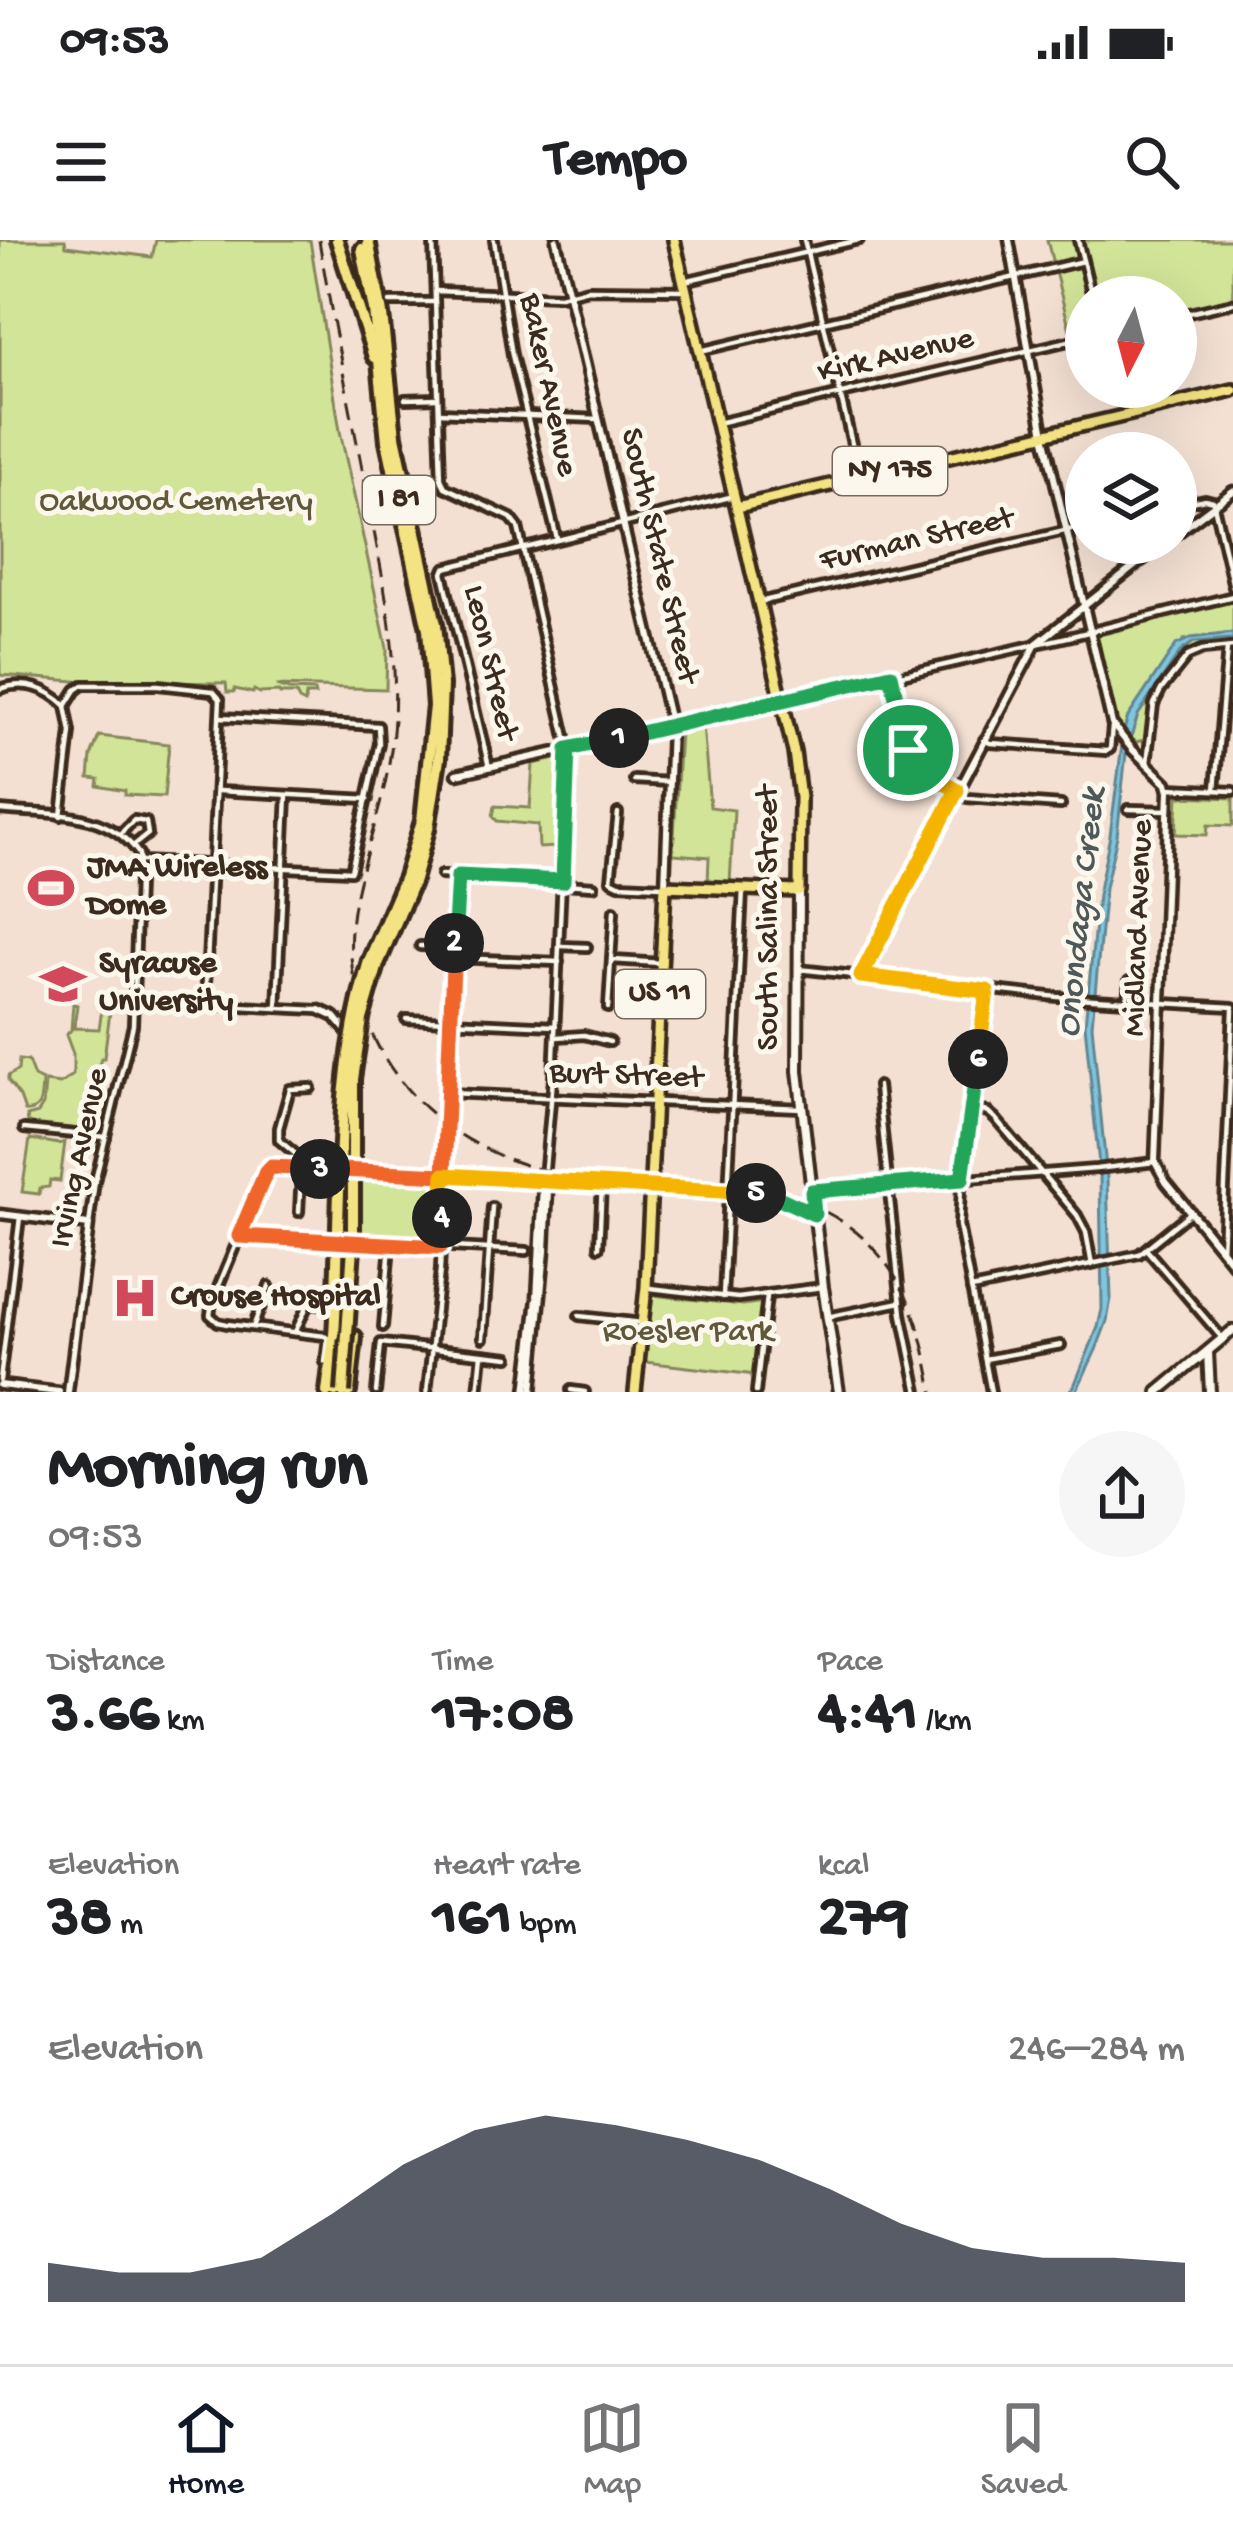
<!DOCTYPE html>
<meta charset="utf-8">
<style>
body{margin:0;font-family:"Gochi Hand",sans-serif;background:#f6f6f6;color:#202124;height:100vh;display:flex;flex-direction:column;font-size:45px;white-space:nowrap}
*{box-sizing:border-box;margin:0}
p{font-size:39px;color:#757577}
.icon{flex:none;width:66px;height:66px;fill:none;stroke:currentColor;stroke-width:2;stroke-linecap:round;stroke-linejoin:round}
.map{position:relative;height:1152px;overflow:hidden}
.sheet{display:flex;flex-direction:column;background:#fff;flex:1}
.sheet>*{flex:none}
.needle{width:78px;rotate:186deg}
.controls{position:absolute;left:1065px;top:36px;display:grid;gap:24px}
.controls a{display:grid;place-items:center;width:132px;height:132px;border-radius:50%;background:#fff;box-shadow:0 12px 48px #0002;font-size:60px}
.pin{position:absolute;display:grid;place-items:center;width:102px;height:102px;color:#fff;margin:-51px;border:6px solid #fff;border-radius:50%;box-shadow:0 3px 12px #0007}
.km{position:absolute;width:60px;height:60px;margin:-30px;border-radius:50%;background:#222;color:#fff;font-size:33px;line-height:60px;text-align:center}
.round{display:grid;place-items:center;flex:none;width:126px;height:126px;border-radius:63px;background:#f6f6f6}
.headline{display:flex;align-items:center;justify-content:space-between;height:204px;padding:0 48px}
h1{font-size:66px;font-weight:800;line-height:90px}
.metrics{display:grid;grid-template-columns:repeat(3,1fr);gap:18px;height:204px;padding:12px 48px}
.metrics div{display:grid;align-content:center}
.metrics b{font-size:60px;font-weight:800}
.metrics small{font-size:33px;font-weight:400}
.metrics p{font-size:33px}
.chart{height:336px;padding:24px 48px}
.chart p{display:flex;justify-content:space-between}
.chart svg{width:100%;height:216px;margin-top:12px;fill:#111827;opacity:.7}
.status{display:flex;justify-content:space-between;align-items:center;height:84px;padding:0 60px;background:#fff;direction:ltr}
.status svg{height:33px;fill:currentColor}
header{display:flex;justify-content:space-between;align-items:center;height:156px;padding:0 48px;background:#fff;font-size:54px;font-weight:800}
.dock{display:flex;justify-content:space-around;align-items:center;height:168px;border-top:3px solid #e0e0e0;background:#fff;font-size:33px;color:#757577}
.dock a{display:grid;justify-items:center;gap:6px}
.dock .selected{color:#111827}
.map>svg:first-child{display:block}
</style>
<div class="status"><b>09:53</b><svg viewBox="0 0 49 12"><path d="M0 12V9h3v3zM5 12V6h3v6zM10 12V3h3v9zM15 12V0h3v12zM26 1h20v11H26zM47 4h2v5h-2z"/></svg></div>
<header><svg class="icon" aria-label="menu" viewBox="0 0 24 24"><path d="M4 6h16M4 12h16M4 18h16"/></svg>Tempo<svg class="icon" aria-label="search" viewBox="0 0 24 24"><circle cx="10" cy="10" r="6"/><path d="M15 15l6 6"/></svg></header>
<div class="map">
<svg width="1233" height="1152" viewBox="0 0 1233 1152">
<rect width="100%" height="100%" fill="#f3e0d3"/>
<filter id="ink" filterUnits="userSpaceOnUse"><feTurbulence type="fractalNoise" baseFrequency=".00833" numOctaves="2"/><feDisplacementMap in="SourceGraphic" scale="24" xChannelSelector="R" yChannelSelector="G"/><feConvolveMatrix kernelMatrix="1 2 1 2 8 2 1 2 1" color-interpolation-filters="sRGB"/></filter>
<g filter="url(#ink)">
<!-- green -->
<g fill="#d2e498" stroke="#86875b" stroke-width="3">
<polygon points="0,0 65,0 66,6 152,17 156,0 310,0 340,191 387,408 386,449 276,446 289,450 314,451 315,455 306,455 305,463 299,460 296,454 280,454 279,452 260,453 254,450 253,453 235,449 234,452 227,452 226,443 75,441 0,435"/>
<polygon points="1047,0 1233,0 1233,59 1176,71 1176,57 1086,57 1086,91 1071,94"/>
<polygon points="1233,360 1233,393 1184,400 1128,477 1124,490 1118,487 1096,396 1098,393"/>
<polygon points="1233,399 1233,422 1231,405 1197,409 1182,418 1153,457 1144,500 1136,502 1130,497 1138,475 1186,406 1194,402"/>
<polygon points="703,485 710,567 734,570 730,644 708,643 709,617 673,614 680,491"/>
<polygon points="99,496 169,504 164,557 125,555 125,551 98,546 99,539 89,538 91,516"/>
<polygon points="561,518 557,607 539,608 538,585 497,581 493,576 495,566 530,568 533,524"/>
<polygon points="1178,556 1233,558 1233,586 1208,585 1207,595 1176,594"/>
<polygon points="103,762 111,764 104,818 101,818 91,857 95,859 91,891 32,885 28,882 27,876 38,873 43,865 45,842 60,844 73,835 73,814 66,795 71,790 73,764 77,765 74,788 99,789"/>
<path d="M19 820 28 821 34 837 42 841C41 854 43 873 25 871L20 857 8 841V836L18 830Z"/>
<polygon points="30,899 59,904 65,902 60,941 50,940 49,947 40,948 39,954 22,952"/>
<polygon points="357,935 440,939 436,1003 360,1000"/>
<polygon points="653,1055 743,1065 764,1062 756,1135 645,1122"/>
</g>
<!-- water -->
<polygon fill="#7ec5df" stroke="#638792" stroke-width="3" points="1233,393 1233,399 1194,402 1180,412 1138,475 1126,513 1117,596 1105,648 1092,785 1107,938 1111,1059 1107,1081 1096,1110 1076,1152 1069,1152 1074,1146 1098,1087 1102,1069 1100,935 1085,785 1098,655 1110,595 1124,490 1128,477 1176,405 1191,398"/>
<g fill="none" stroke-linecap="round" stroke-linejoin="round">
<!-- minor-tunnel -->
<polyline stroke="#cebcaf" stroke-width="4.5" stroke-dasharray="4.5 2" stroke-linecap="butt" points="146,761 198,764"/>
<!-- minor casing -->
<g stroke="#3b2a1e" stroke-width="14">
<g id="minor">
<polyline points="433,0 441,239 445,247 511,278 518,287 568,506 553,839 544,938"/>
<polyline points="494,0 512,115 557,299"/>
<polyline points="804,0 860,238"/>
<polyline points="1078,0 1092,57"/>
<polyline points="684,41 859,0"/>
<polyline points="435,51 560,56 588,49 686,50"/>
<polyline points="390,62 435,62"/>
<polyline points="1176,76 1233,63"/>
<polyline points="700,111 1083,21"/>
<polyline points="405,159 438,158"/>
<polyline points="439,172 598,179"/>
<polyline points="717,183 1086,97"/>
<polyline points="1176,265 1205,259 1213,261 1233,347"/>
<polyline points="759,362 1086,286"/>
<polyline points="891,435 911,518 917,526 953,546 967,558 1061,565"/>
<path d="M0 449C24 440 48 448 66 466"/>
<polyline points="783,462 1072,396 1233,356"/>
<polyline points="66,466 76,450 83,445 158,445 213,451 220,459 205,764"/>
<polyline points="984,500 990,503 1107,511 1110,509 1112,487"/>
<polyline points="887,515 909,510"/>
<polyline points="1147,523 1154,464 1161,450 1188,416 1202,410 1233,407"/>
<polyline points="489,527 443,333 445,328 734,256"/>
<polyline points="634,540 670,542"/>
<polyline points="1168,548 1233,551"/>
<polyline points="1215,550 1227,408"/>
<polyline points="218,551 368,559"/>
<polyline points="1128,569 1169,570"/>
<path d="M0 570C49 575 108 569 139 614L133 785 95 941 89 985"/>
<polyline points="618,573 611,640 619,644 662,646"/>
<polyline points="61,576 71,492 66,466"/>
<polyline points="120,594 134,580 146,582 148,594 133,606"/>
<polyline points="141,621 351,631 379,503 378,486 220,477"/>
<polyline points="441,635 563,641"/>
<polyline points="564,644 594,646"/>
<polyline points="420,706 454,707"/>
<polyline points="560,706 587,707"/>
<polyline points="454,718 559,722"/>
<polyline points="613,720 661,723"/>
<polyline points="798,729 1058,757 1233,767"/>
<polyline points="987,751 961,949 959,985 991,1152"/>
<polyline points="134,761 146,761"/>
<polyline points="1127,761 1129,741"/>
<polyline points="198,764 318,770"/>
<polyline points="277,768 287,555"/>
<polyline points="608,768 614,671"/>
<polyline points="406,779 556,786"/>
<polyline points="557,797 584,795 610,802"/>
<polyline points="878,846 902,1074 918,1152"/>
<polyline points="448,853 802,868"/>
<polyline points="973,869 988,872 995,878 1077,975 1086,992 1092,1025"/>
<polyline points="24,889 106,897"/>
<polyline points="814,951 1096,929 1155,922"/>
<polyline points="299,972 301,934 298,916 279,900 279,888 290,849 311,848"/>
<polyline points="239,996 527,1011"/>
<polyline points="599,1007 602,943"/>
<polyline points="1146,1009 1223,1099"/>
<polyline points="1222,1011 1233,770"/>
<polyline points="650,1048 738,1058 823,1047"/>
<polyline points="971,1049 1139,1014 1191,972"/>
<polyline points="723,1057 743,649"/>
<polyline points="579,1076 642,1083"/>
<polyline points="827,1077 901,1062"/>
<polyline points="253,1087 269,1046"/>
<polyline points="383,1087 390,1005"/>
<polyline points="295,1092 308,1064 322,1065"/>
<polyline points="483,1098 492,967"/>
<polyline points="985,1119 1061,1105"/>
<polyline points="325,1122 328,1099 325,1096 227,1084 218,1082 210,1075 212,1062 266,932 275,926 336,930"/>
<polyline points="0,1140 20,977"/>
<polyline points="571,1150 585,1152"/>
<polyline points="376,1152 381,1103 509,1117"/>
<polyline points="427,1152 440,1030 458,636"/>
<polyline points="478,1152 482,1114"/>
<polyline points="756,1152 767,1056"/>
</g>
</g>
<!-- tertiary casing -->
<g stroke="#3b2a1e" stroke-width="15">
<g id="tertiary">
<polyline points="556,0 671,486 665,646"/>
<polyline points="1009,0 1044,195 1112,484 1132,509 1167,543 1169,551 1155,922 1166,942 1233,1024"/>
<polyline points="1176,294 1233,251"/>
<polyline points="457,534 781,462"/>
<polyline points="861,736 1036,404 1164,303"/>
<polyline points="320,770 335,777 349,794"/>
<polyline points="346,897 348,949"/>
<polyline points="347,930 728,950 779,958 814,973"/>
<polyline points="0,974 89,985 68,1152"/>
<polyline points="0,1145 59,1152"/>
<polyline points="526,1152 537,1058 543,944"/>
<polyline points="532,1152 545,1011 548,951 544,940"/>
</g>
</g>
<!-- secondary casing -->
<g stroke="#3b2a1e" stroke-width="16">
<g id="secondary">
<polyline points="799,651 798,831 823,1047 839,1152"/>
<polyline points="1208,1112 1210,1152"/>
<polyline points="1158,1152 1233,1090"/>
</g>
</g>
<!-- primary casing -->
<g stroke="#3b2a1e" stroke-width="18">
<g id="primary">
<polyline points="737,267 1233,150"/>
<polyline points="635,1152 646,1047 665,646 799,651 800,558 794,512 674,0"/>
</g>
</g>
<!-- motorway casing -->
<g stroke="#3b2a1e" stroke-width="20">
<g id="motorway">
<polyline points="337,0 374,117"/>
<polyline points="368,0 382,74 395,196 436,384 442,445 439,519 428,589 414,640 378,724"/>
<polyline points="362,9 374,70 387,201 428,389 434,466 422,581 405,637 369,721"/>
<polyline points="327,1152 334,1095"/>
<polyline points="335,1152 342,1092"/>
<polyline points="349,1152 355,1097"/>
</g>
</g>
<!-- minor -->
<use href="#minor" stroke="#fbf7ec" stroke-width="4.5"/>
<!-- tertiary -->
<use href="#tertiary" stroke="#fbf7ec" stroke-width="6"/>
<!-- secondary -->
<use href="#secondary" stroke="#fbf7ec" stroke-width="8"/>
<!-- primary -->
<use href="#primary" stroke="#f4e382" stroke-width="9"/>
<!-- motorway -->
<use href="#motorway" stroke="#f4e382" stroke-width="10"/>
<!-- rail -->
<path stroke="#3b2a1e" stroke-width="3" stroke-dasharray="18 9" stroke-linecap="butt" d="M319 0C334 92 354 184 371 276 386 354 402 430 391 510 375 626 316 687 379 808 417 880 496 927 577 936 699 950 838 921 906 1056 921 1087 927 1119 933 1152"/>
<!-- motorway-bridge casing -->
<g stroke="#3b2a1e" stroke-width="20" stroke-linecap="butt">
<g id="motorway-bridge">
<path d="M334 1095C342 970 332 843 369 721"/>
<polyline points="343,1152 353,1007 353,839 362,779 378,724"/>
</g>
</g>
<!-- motorway-bridge -->
<use href="#motorway-bridge" stroke="#f4e382" stroke-width="10"/>
</g>
</g>
<g fill="none" stroke-linecap="round" stroke-linejoin="round" filter="url(#ink)">
<!-- split-1 casing -->
<g stroke="#fff" stroke-width="24">
<polyline id="split-1" points="619,498 891,435 908,510"/>
</g>
<!-- split-2 casing -->
<g stroke="#fff" stroke-width="24">
<polyline id="split-2" points="454,703 458,636 563,641 568,509 619,498"/>
</g>
<!-- split-3 casing -->
<g stroke="#fff" stroke-width="24">
<polyline id="split-3" points="320,929 444,935 454,703"/>
</g>
<!-- split-4 casing -->
<g stroke="#fff" stroke-width="24">
<polyline id="split-4" points="320,929 271,927 266,932 239,996 440,1007 442,978"/>
</g>
<!-- split-5 casing -->
<g stroke="#fff" stroke-width="24">
<polyline id="split-5" points="442,978 444,935 756,953"/>
</g>
<!-- split-6 casing -->
<g stroke="#fff" stroke-width="24">
<polyline id="split-6" points="756,953 779,958 814,974 812,951 962,939 978,819"/>
</g>
<!-- split-7 casing -->
<g stroke="#fff" stroke-width="24">
<polyline id="split-7" points="935,593 861,736 987,751 978,819"/>
</g>
<!-- split-8 casing -->
<g stroke="#fff" stroke-width="24">
<polyline id="split-8" points="908,510 916,526 957,550 935,593"/>
</g>
<!-- split-1 -->
<use href="#split-1" stroke="#22a559" stroke-width="15"/>
<!-- split-2 -->
<use href="#split-2" stroke="#22a559" stroke-width="15"/>
<!-- split-3 -->
<use href="#split-3" stroke="#f0652b" stroke-width="15"/>
<!-- split-4 -->
<use href="#split-4" stroke="#f0652b" stroke-width="15"/>
<!-- split-5 -->
<use href="#split-5" stroke="#f5b400" stroke-width="15"/>
<!-- split-6 -->
<use href="#split-6" stroke="#22a559" stroke-width="15"/>
<!-- split-7 -->
<use href="#split-7" stroke="#f5b400" stroke-width="15"/>
<!-- split-8 -->
<use href="#split-8" stroke="#f5b400" stroke-width="15"/>
</g>
<!-- icons -->
<defs>
<g id="stadium-bare" transform="scale(3.6)"><path d="M0-5a6.5 5 0 1 0 0 10a6.5 5 0 1 0 0-10ZM-3.5-1.8h7v3.6h-7Z" fill="#d1495b" stroke="#fbf7ec" stroke-width="2.5" paint-order="stroke"/></g>
<g id="university-bare" transform="scale(3.6)"><path d="M0-5L7-2L0 1L-7-2ZM-4 1L0 2.5L4 1V4Q0 6-4 4Z" fill="#d1495b" stroke="#fbf7ec" stroke-width="2.5" paint-order="stroke"/></g>
<g id="hospital-bare" transform="scale(3.6)"><path d="M-5-5h3v3.5h4V-5h3V5h-3V1.5h-4V5h-3Z" fill="#d1495b" stroke="#fbf7ec" stroke-width="2.5" paint-order="stroke"/></g>
</defs>
<g fill-rule="evenodd">
<use href="#stadium-bare" x="51" y="648"/>
<use href="#university-bare" x="63" y="744"/>
<use href="#hospital-bare" x="135" y="1058"/>
</g>
<g text-anchor="middle" dominant-baseline="central" stroke-width="10" stroke-linejoin="round" paint-order="stroke">
<!-- shield labels -->
<g fill="#fbf7ec" stroke="#75685c" stroke-width="3">
<rect x="833" y="207" width="114" height="48" rx="9"/>
<rect x="363" y="236" width="72" height="48" rx="9"/>
<rect x="615" y="730" width="90" height="48" rx="9"/>
</g>
<g font-size="30" font-weight="bold" fill="#3b2a1e">
<text x="890" y="231">NY 175</text>
<text x="399" y="260">I 81</text>
<text x="660" y="754">US 11</text>
</g>
<!-- street labels -->
<g font-size="33" fill="#3b2a1e" stroke="#fbf7ec">
<text transform="translate(896 117) rotate(-13)">Kirk Avenue</text>
<text transform="translate(547 145) rotate(78)">Baker Avenue</text>
<text transform="translate(917 301) rotate(-13)">Furman Street</text>
<text transform="translate(658 316) rotate(77)">South State Street</text>
<text transform="translate(489 423) rotate(77)">Leon Street</text>
<text transform="translate(770 678) rotate(-90)">South Salina Street</text>
<text transform="translate(1140 688) rotate(-88)">Midland Avenue</text>
<text transform="translate(626 837) rotate(2)">Burt Street</text>
<text transform="translate(81 918) rotate(-78)">Irving Avenue</text>
</g>
<!-- park labels -->
<g font-size="33" fill="#61583c" stroke="#fbf7ec">
<text x="176" y="263">Oakwood Cemetery</text>
<text x="688" y="1093">Roesler Park</text>
</g>
<!-- poi labels -->
<g font-size="33" font-weight="bold" fill="#3b2a1e" stroke="#fbf7ec" text-anchor="start">
<text x="87" y="629">JMA Wireless<tspan x="87" dy="38">Dome</tspan></text>
<text x="99" y="725">Syracuse<tspan x="99" dy="38">University</tspan></text>
<text x="171" y="1058">Crouse Hospital</text>
</g>
<!-- water labels -->
<g font-size="36" font-style="italic" fill="#4f5858" stroke="#fbf7ec">
<text transform="translate(1083 673) rotate(-84)">Onondaga Creek</text>
</g>
</g>
</svg>
<div class="controls">
<a><svg class="needle" viewBox="-14 -14 28 28"><path d="M0-13l5 13h-10z" fill="#e53935"/><path d="M0 13l5-13h-10z" fill="#757577"/></svg></a>
<a><svg class="icon" aria-label="layers" viewBox="0 0 24 24"><path d="M12 4l9 5-9 5-9-5zM3 14l9 5 9-5"/></svg></a>
</div>
<div class="pin" style="left:908px;top:510px;background:#1e9e55"><svg class="icon" aria-label="arrive" viewBox="0 0 24 24"><path d="M6 21V4h12l-3 4 3 4H6"/></svg></div>
<b class="km" style="left:619px;top:498px">1</b>
<b class="km" style="left:454px;top:703px">2</b>
<b class="km" style="left:320px;top:929px">3</b>
<b class="km" style="left:442px;top:978px">4</b>
<b class="km" style="left:756px;top:953px">5</b>
<b class="km" style="left:978px;top:819px">6</b>
</div>
<section class="sheet">
<div class="headline"><div><h1>Morning run</h1><p>09:53</p></div><a class="round"><svg class="icon" aria-label="share" viewBox="0 0 24 24"><path d="M12 15V3M7 8l5-5 5 5M5 13v7h14v-7"/></svg></a></div>
<div class="metrics">
<div><p>Distance</p><b>3.66<small> km</small></b></div>
<div><p>Time</p><b>17:08</b></div>
<div><p>Pace</p><b>4:41<small> /km</small></b></div>
</div>
<div class="metrics">
<div><p>Elevation</p><b>38<small> m</small></b></div>
<div><p>Heart rate</p><b>161<small> bpm</small></b></div>
<div><p>kcal</p><b>279</b></div>
</div>
<div class="chart"><p><span>Elevation</span>246–284 m</p>
<svg viewBox="0 0 160 44" preserveAspectRatio="none"><path d="M0 44V36L10 38L20 38L30 35L40 26L50 16L60 9L70 6L80 8L90 11L100 15L110 21L120 28L130 33L140 35L150 35L160 36V44z"/></svg>
</div>
</section>
<nav class="dock">
<a class="selected"><svg class="icon" aria-label="home" viewBox="0 0 24 24"><path d="M3 11l9-7 9 7M6 9v11h12V9"/></svg>Home</a>
<a><svg class="icon" aria-label="map" viewBox="0 0 24 24"><path d="M3 6l6-2 6 2 6-2v14l-6 2-6-2-6 2zM9 4v14M15 6v14"/></svg>Map</a>
<a><svg class="icon" aria-label="saved" viewBox="0 0 24 24"><path d="M7 4h10v16l-5-4-5 4z"/></svg>Saved</a>
</nav>
